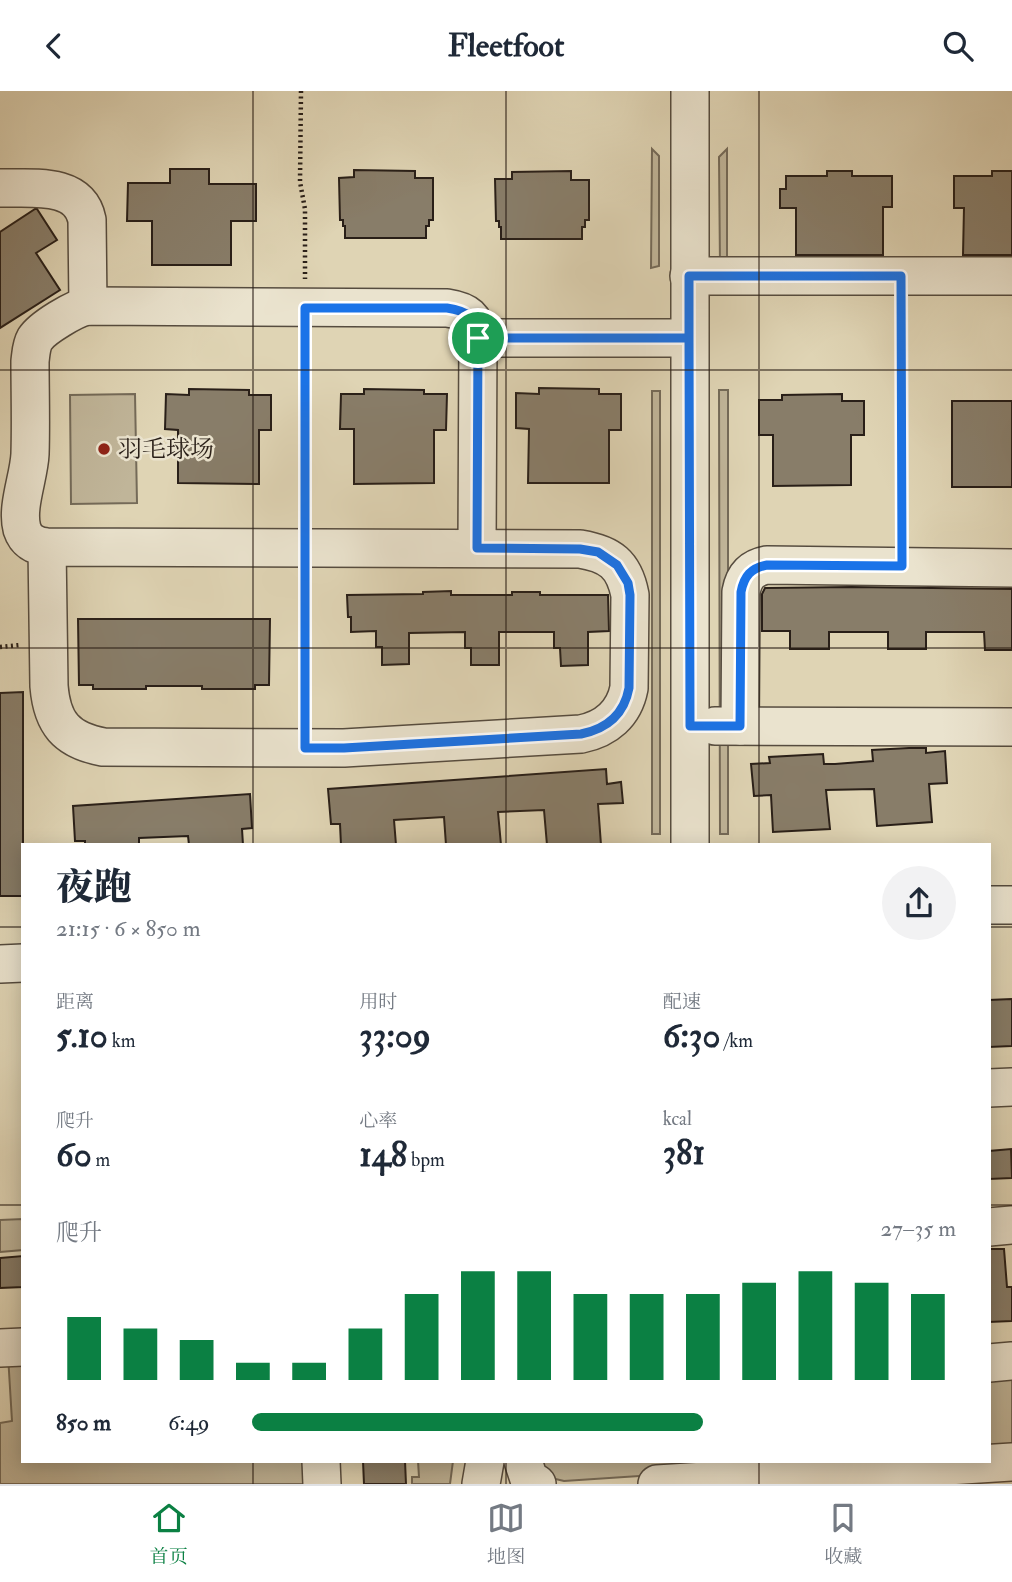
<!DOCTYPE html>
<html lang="zh">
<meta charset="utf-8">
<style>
body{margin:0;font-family:"IM FELL Double Pica","Noto Serif SC",serif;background:#f2f2f3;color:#1f2937;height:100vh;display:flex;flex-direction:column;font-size:26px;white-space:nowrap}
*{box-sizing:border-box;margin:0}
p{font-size:23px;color:#747a83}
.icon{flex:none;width:38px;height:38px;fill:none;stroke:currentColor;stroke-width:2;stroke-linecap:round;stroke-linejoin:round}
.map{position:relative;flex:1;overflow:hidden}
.sheet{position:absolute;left:21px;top:752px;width:970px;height:620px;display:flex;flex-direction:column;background:#fff;border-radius:0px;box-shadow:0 4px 18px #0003}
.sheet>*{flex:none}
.pin{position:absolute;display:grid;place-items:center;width:60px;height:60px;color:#fff;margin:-30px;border:4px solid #fff;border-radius:50%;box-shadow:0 2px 7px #0007}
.round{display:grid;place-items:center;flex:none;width:74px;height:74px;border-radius:37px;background:#f2f2f3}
.head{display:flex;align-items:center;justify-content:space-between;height:119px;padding:0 35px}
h1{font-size:38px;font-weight:800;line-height:52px}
.metrics{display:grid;grid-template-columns:repeat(3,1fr);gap:10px;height:119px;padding:7px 35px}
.metrics div{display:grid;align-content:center}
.metrics b{font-size:35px;font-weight:800}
.metrics small{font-size:19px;font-weight:400}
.metrics p{font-size:19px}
.chart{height:196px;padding:14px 35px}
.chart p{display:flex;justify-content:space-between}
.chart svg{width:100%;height:126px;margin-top:7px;stroke:#0b8043;stroke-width:6}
ul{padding:0 35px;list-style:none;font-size:23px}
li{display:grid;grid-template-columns:112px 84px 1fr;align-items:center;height:52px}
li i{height:18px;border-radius:9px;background:#0b8043}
header{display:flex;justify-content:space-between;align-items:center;height:91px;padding:0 35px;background:#fff;font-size:32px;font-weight:800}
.menu{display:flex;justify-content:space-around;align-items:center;height:98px;border-top:2px solid #e0e1e3;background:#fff;font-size:19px;color:#747a83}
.menu a{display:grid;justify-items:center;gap:4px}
.menu .selected{color:#0b8043}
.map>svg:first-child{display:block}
</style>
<header><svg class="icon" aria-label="back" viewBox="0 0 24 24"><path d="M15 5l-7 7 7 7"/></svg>Fleetfoot<svg class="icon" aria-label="search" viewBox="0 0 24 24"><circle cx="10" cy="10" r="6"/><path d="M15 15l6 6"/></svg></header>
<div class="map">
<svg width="1012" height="1393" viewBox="0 0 1012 1393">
<rect width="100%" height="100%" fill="#dfd4b4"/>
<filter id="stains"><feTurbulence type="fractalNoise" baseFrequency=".00286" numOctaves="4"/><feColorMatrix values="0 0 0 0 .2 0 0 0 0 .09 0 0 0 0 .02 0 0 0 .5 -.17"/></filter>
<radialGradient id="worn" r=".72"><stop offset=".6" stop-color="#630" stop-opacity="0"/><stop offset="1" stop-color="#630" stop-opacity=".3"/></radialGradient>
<!-- green -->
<g fill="#c0b599" stroke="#746a58" stroke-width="2">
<polygon points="652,58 659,65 659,175 651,177"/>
<polygon points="727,58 727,177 720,175 719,66"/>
<polygon points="719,299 728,299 728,743 720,743"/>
<rect x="652" y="300" width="8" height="443"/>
<polygon points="135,303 137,412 71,413 70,304"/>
<polygon points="23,1128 23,1159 0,1161 0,1129"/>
<polygon points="23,1263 23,1370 306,1370 307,1393 0,1393 0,1332 12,1330 8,1264"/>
<polygon points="1012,1283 1012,1361 989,1362 989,1284"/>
<polygon points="418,1370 453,1370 450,1393 412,1393 412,1386 419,1386"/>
<polygon points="535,1370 868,1370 564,1390 547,1386"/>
</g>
<!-- building -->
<g fill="#887d69" stroke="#291f18" stroke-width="2">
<polygon points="170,78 209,78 209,93 256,93 256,130 231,130 231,174 152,174 152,130 127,130 128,92 170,92"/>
<polygon points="354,79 415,80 415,87 433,87 433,129 429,129 429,135 426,135 426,147 345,147 345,135 343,135 343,129 340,129 339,87 354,86"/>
<polygon points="571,80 571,89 589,89 589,129 585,129 585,136 582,136 582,148 501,148 501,136 499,136 499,130 496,130 495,88 512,88 512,81"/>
<polygon points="827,80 852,80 852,85 892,85 892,116 883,116 883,164 796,164 796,117 780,117 780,98 786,98 786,85 827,85"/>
<polygon points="992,80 1012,80 1012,164 963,164 964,117 954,117 954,85 992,85"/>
<polygon points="35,118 37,118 57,149 36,162 60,199 0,237 0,141"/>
<polygon points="539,297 599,298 599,303 621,303 621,339 609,339 609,392 528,392 529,338 516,337 516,302 539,303"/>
<polygon points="189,298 249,299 249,304 271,304 271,339 259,339 259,393 178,392 178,339 165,338 166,303 189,304"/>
<polygon points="364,298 424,299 424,303 447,303 446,339 434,339 434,392 354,393 354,338 340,338 341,303 364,303"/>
<polygon points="842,303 842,310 864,310 864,344 851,344 851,394 773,395 773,344 759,344 759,309 782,309 782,304"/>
<rect x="952" y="310" width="60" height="86"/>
<polygon points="852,496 1012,498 1012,559 985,559 984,541 926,541 926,558 888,558 888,541 829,541 829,558 790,558 790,540 762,540 762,503 765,497"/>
<polygon points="451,500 451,504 512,504 512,501 540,501 540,504 608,504 609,540 588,541 588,574 561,575 560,557 554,557 554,541 499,541 499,574 471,574 471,557 465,557 465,541 409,542 409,573 382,574 382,556 376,556 376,540 351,541 351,526 348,526 347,504 423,503 423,501"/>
<polygon points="78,528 270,528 269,594 255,594 255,598 202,598 202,595 146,595 146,598 93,598 93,594 79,594"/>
<polygon points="23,601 23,805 0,805 0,602"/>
<polygon points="909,657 926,657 926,662 945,660 947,692 929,693 932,731 877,735 874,698 826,699 830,738 773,741 771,704 754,705 751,673 770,672 769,666 823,663 824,673 835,673 873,670 872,659"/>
<polygon points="606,678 607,693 621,691 623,712 598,713 601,754 547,754 544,719 498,721 501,754 446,754 444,726 394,729 396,754 341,754 340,733 331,733 328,698"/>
<polygon points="250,703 252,737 242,738 243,754 189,754 188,745 139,747 139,754 85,754 85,750 75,750 73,715"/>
<polygon points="1012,908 1012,955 989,956 989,909"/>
<polygon points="1011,1058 1012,1087 989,1088 989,1060"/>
<polygon points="989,1158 1004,1158 1007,1196 1012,1196 1012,1230 989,1231"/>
<polygon points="23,1165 23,1196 0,1197 0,1167"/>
<polygon points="363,1370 405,1370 406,1393 364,1393"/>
</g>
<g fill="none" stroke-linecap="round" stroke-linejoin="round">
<!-- minor casing -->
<g stroke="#564c3f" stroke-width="40">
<g id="minor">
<polyline points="690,0 690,754"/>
<path d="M0 97C30 98 79 90 87 129L88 215"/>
<polyline points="689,185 1012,185"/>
<polyline points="478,247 689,247"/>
<path d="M47 456 49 595C52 632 66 649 103 656L344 657 581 643C606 638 624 623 629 597L630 504C624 473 610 463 580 458L47 456C35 455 26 450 22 438 16 416 29 386 30 363 31 332 30 301 30 270 31 263 31 255 35 248 42 237 75 217 88 215L447 217C467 220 475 226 478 247L477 457"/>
<polyline points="715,635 1012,636"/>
<path d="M740 635 741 501C744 485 751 477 767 474L1012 477"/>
<polyline points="989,814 1012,814"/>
<polyline points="0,873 23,872"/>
<polyline points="989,997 1012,996"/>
<polyline points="989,1136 1012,1134"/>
<polyline points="0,1257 23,1256"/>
<polyline points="989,1272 1012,1270"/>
<polyline points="321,1370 322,1393"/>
<polyline points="523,1370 529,1388 537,1393"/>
<polyline points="481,1393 485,1370"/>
<polyline points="657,1393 1012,1371"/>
</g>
</g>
<!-- path -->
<g stroke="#291f18" stroke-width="4.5" stroke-dasharray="2 3.5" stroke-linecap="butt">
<polyline points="301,0 300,91 305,118 305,188"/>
<polyline points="901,214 902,447"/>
<polyline points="305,429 305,245"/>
<polyline points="305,487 305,629"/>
<polyline points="0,556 20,554"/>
</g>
<!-- minor -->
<use href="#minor" stroke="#eae3ce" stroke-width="37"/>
</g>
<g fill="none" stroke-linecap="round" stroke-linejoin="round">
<!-- route casing -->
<g stroke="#fff" stroke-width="14">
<path id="route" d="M478 247 477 457 580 458 598 461 617 474 628 492 630 504 629 597C624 624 606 638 581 643L344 657H305V217H447C467 220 475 225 478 247H689V185H901L902 475 767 474C751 477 744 485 741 501L740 635H690L689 247H478"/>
</g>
<!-- route -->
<use href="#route" stroke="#1a73e8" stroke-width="9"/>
</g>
<!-- grid -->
<path fill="none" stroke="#291f18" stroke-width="2" stroke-opacity="0.55" d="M253 0V754M506 0V754M759 0V754M0 279H1012M0 557H1012M0 836H23M989 836H1012M0 1114H23M989 1114H1012M253 1370V1393M506 1370V1393M759 1370V1393"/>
<!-- markers -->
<circle fill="#8f2418" stroke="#eae3ce" stroke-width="2.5" cx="104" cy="358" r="7"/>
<g text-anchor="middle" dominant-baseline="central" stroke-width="5" stroke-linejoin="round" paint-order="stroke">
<!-- poi labels -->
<g font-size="24" fill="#291f18" stroke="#eae3ce" text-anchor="start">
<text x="118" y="358">羽毛球场</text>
</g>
</g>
<rect width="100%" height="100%" filter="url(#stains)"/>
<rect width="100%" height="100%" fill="url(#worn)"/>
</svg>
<div class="pin" style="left:478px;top:247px;background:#1e9e55"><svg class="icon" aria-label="arrive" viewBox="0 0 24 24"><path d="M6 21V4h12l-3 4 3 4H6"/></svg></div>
<section class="sheet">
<div class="head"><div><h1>夜跑</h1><p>21:15 · 6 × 850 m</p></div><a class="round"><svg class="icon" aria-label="share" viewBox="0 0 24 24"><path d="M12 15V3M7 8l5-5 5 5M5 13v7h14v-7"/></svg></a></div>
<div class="metrics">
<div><p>距离</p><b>5.10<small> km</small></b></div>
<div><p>用时</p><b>33:09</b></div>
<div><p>配速</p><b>6:30<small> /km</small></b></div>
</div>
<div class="metrics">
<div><p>爬升</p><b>60<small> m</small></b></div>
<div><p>心率</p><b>148<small> bpm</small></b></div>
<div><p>kcal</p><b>381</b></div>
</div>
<div class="chart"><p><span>爬升</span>27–35 m</p>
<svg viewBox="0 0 160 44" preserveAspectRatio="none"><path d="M5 44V22M15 44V26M25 44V30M35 44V38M45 44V38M55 44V26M65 44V14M75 44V6M85 44V6M95 44V14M105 44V14M115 44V14M125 44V10M135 44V6M145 44V10M155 44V14"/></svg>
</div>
<ul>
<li><b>850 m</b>6:49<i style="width:64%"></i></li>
</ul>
</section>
</div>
<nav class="menu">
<a class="selected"><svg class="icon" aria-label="home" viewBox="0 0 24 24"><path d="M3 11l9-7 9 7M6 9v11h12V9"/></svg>首页</a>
<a><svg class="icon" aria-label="map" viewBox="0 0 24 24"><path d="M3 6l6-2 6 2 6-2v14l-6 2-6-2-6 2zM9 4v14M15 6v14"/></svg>地图</a>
<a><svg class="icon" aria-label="saved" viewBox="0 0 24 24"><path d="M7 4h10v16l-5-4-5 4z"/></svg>收藏</a>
</nav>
